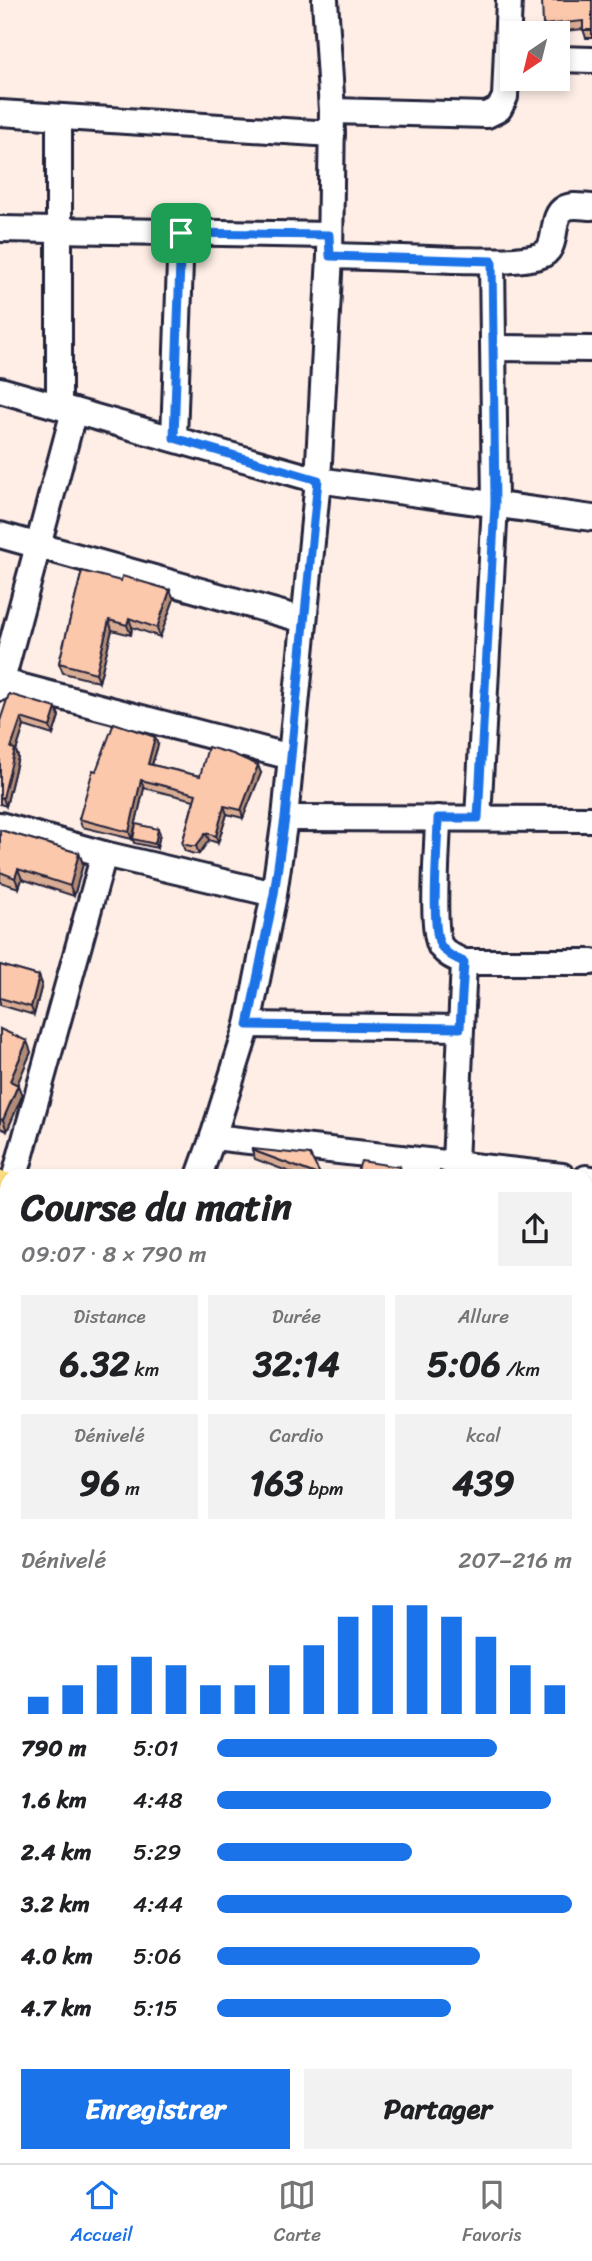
<!DOCTYPE html>
<html lang="fr">
<meta charset="utf-8">
<style>
body{margin:0;font-family:Sriracha,sans-serif;background:#f2f2f2;color:#202124;height:100vh;display:flex;flex-direction:column;font-size:26px;white-space:nowrap}
*{box-sizing:border-box;margin:0}
p{font-size:23px;color:#757577}
.icon{flex:none;width:38px;height:38px;fill:none;stroke:currentColor;stroke-width:2;stroke-linecap:round;stroke-linejoin:round}
.map{position:relative;flex:1;overflow:hidden}
.drawer{position:absolute;left:0px;top:1169px;width:593px;height:994px;display:flex;flex-direction:column;background:#fff;border-radius:21px 21px 0 0;box-shadow:0 4px 10px #0003}
.drawer>*{flex:none}
.needle{width:46px;rotate:215deg}
.buttons{position:absolute;left:500px;top:21px;display:grid;gap:14px}
.buttons a{display:grid;place-items:center;width:70px;height:70px;border-radius:0px;background:#fff;box-shadow:0 4px 10px #0003;font-size:35px}
.pin{position:absolute;display:grid;place-items:center;width:60px;height:60px;color:#fff;margin:-30px;border-radius:14px;box-shadow:0 4px 10px #0006}
.round{display:grid;place-items:center;flex:none;width:74px;height:74px;border-radius:0px;background:#f2f2f2}
.head{display:flex;align-items:center;justify-content:space-between;height:119px;padding:0 21px}
h1{font-size:38px;font-weight:800;line-height:52px}
.metrics{display:grid;grid-template-columns:repeat(3,1fr);gap:10px;height:119px;padding:7px 21px}
.metrics div{display:grid;align-content:center;border-radius:0px;background:#f2f2f2;text-align:center}
.metrics b{font-size:35px;font-weight:800}
.metrics small{font-size:19px;font-weight:400}
.metrics p{font-size:19px}
.chart{height:196px;padding:14px 21px}
.chart p{display:flex;justify-content:space-between}
.chart svg{width:100%;height:126px;margin-top:7px;stroke:#1a73e8;stroke-width:6}
.button{display:flex;gap:14px;margin-top:auto;padding:14px 21px}
.button a{flex:1;height:80px;border-radius:0px;background:#1a73e8;color:#fff;font-size:28px;font-weight:800;line-height:80px;text-align:center}
.button a+a{background:#f2f2f2;color:#202124}
ul{padding:0 21px;list-style:none;font-size:23px}
li{display:grid;grid-template-columns:112px 84px 1fr;align-items:center;height:52px}
li i{height:18px;border-radius:9px;background:#1a73e8}
.tabs{display:flex;justify-content:space-around;align-items:center;height:98px;border-top:2px solid #e0e0e0;background:#fff;font-size:19px;color:#757577}
.tabs a{display:grid;justify-items:center;gap:4px}
.tabs .selected{color:#1a73e8}
.map>svg:first-child{display:block}
</style>
<div class="map">
<svg width="592" height="2163" viewBox="0 0 592 2163">
<rect width="100%" height="100%" fill="#feeee6"/>
<filter id="ink" filterUnits="userSpaceOnUse"><feTurbulence type="fractalNoise" baseFrequency=".0143" numOctaves="2"/><feDisplacementMap in="SourceGraphic" scale="14" xChannelSelector="R" yChannelSelector="G"/><feConvolveMatrix kernelMatrix="1 2 1 2 8 2 1 2 1" color-interpolation-filters="sRGB"/></filter>
<g filter="url(#ink)">
<g fill="none" stroke-linecap="round" stroke-linejoin="round">
<!-- minor casing -->
<g stroke="#22223b" stroke-width="30">
<g id="minor">
<polyline points="558,59 592,60"/>
<polyline points="332,111 487,115 499,109 505,97 509,0"/>
<polyline points="0,113 332,134"/>
<polyline points="0,229 329,235"/>
<path d="M330 256C371 257 412 258 453 260 478 260 515 263 539 256 561 250 548 217 565 208 573 204 584 207 592 207"/>
<polyline points="494,348 592,349"/>
<polyline points="0,390 318,480 592,518"/>
<polyline points="59,406 59,117"/>
<polyline points="174,438 181,233"/>
<polyline points="0,535 304,620"/>
<polyline points="0,681 291,757"/>
<polyline points="0,688 74,411"/>
<polyline points="285,818 592,819"/>
<path d="M438 818C438 843 430 930 441 947 447 955 455 958 464 962H592"/>
<polyline points="478,818 495,504 492,261"/>
<polyline points="0,825 104,854 274,894"/>
<polyline points="248,1025 460,1028"/>
<polyline points="213,1137 562,1176"/>
<polyline points="455,1163 464,962"/>
<polyline points="15,1176 104,854"/>
<polyline points="199,1176 213,1137 248,1025 274,894 285,818 318,480 330,256 332,111 325,0"/>
<polyline points="586,1178 592,1179"/>
<polyline points="0,1392 7,1382"/>
<polyline points="586,1436 592,1436"/>
<polyline points="586,1626 592,1607"/>
<polyline points="0,1651 7,1641"/>
<polyline points="0,1787 7,1792"/>
<polyline points="586,1939 592,1938"/>
<polyline points="0,1956 7,1961"/>
<polyline points="0,2075 7,2074"/>
<polyline points="586,2104 592,2105"/>
<polyline points="103,2163 105,2156"/>
<polyline points="257,2163 259,2156"/>
<polyline points="410,2163 411,2156"/>
<polyline points="552,2163 553,2156"/>
</g>
</g>
<!-- highway casing -->
<g stroke="#22223b" stroke-width="42">
<g id="highway">
<polyline points="0,1190 7,1193"/>
<polyline points="586,1477 592,1480"/>
</g>
</g>
<!-- minor -->
<use href="#minor" stroke="#fff" stroke-width="24"/>
<!-- highway -->
<use href="#highway" stroke="#fedf80" stroke-width="37"/>
</g>
<!-- wall -->
<g fill="#d9ac94" stroke="#22223b" stroke-width="2">
<polygon points="592,0 592,38 586,38 583,29 546,33 543,25"/>
<polygon points="82,571 174,599 160,637 132,627 131,635 112,630 99,682 63,673 59,663"/>
<polygon points="56,708 59,716 53,735 24,726 16,751 18,757 6,806 0,804 0,721"/>
<polygon points="158,745 152,765 200,776 261,773 243,818 227,814 218,843 209,840 199,854 194,854 185,851 182,844 194,800 144,788 132,839 82,827 79,819 96,771"/>
<polygon points="158,829 160,834 157,848 134,843 133,839"/>
<polygon points="0,830 79,853 83,864 74,896 22,879 19,888 0,882"/>
<polygon points="0,965 39,976 42,984 34,1015 0,1005"/>
<polygon points="0,1029 31,1052 17,1084 22,1096 7,1131 0,1128"/>
<polygon points="252,1150 321,1176 300,1176 255,1159"/>
<polygon points="586,1524 589,1532 589,1534 590,1535 592,1539 592,1593 586,1594"/>
<polygon points="592,1630 592,1921 586,1922 586,1631"/>
<polygon points="0,1864 7,1866 7,1943 0,1942"/>
<polygon points="165,2156 180,2156 179,2159"/>
</g>
<!-- shaded-wall -->
<g fill="#b08c78" stroke="#22223b" stroke-width="2">
<polygon points="170,590 174,599 160,637 157,628"/>
<polygon points="129,618 132,627 131,635 127,625"/>
<polygon points="109,620 112,630 99,682 96,673"/>
<polygon points="56,708 59,716 53,735 50,727"/>
<polygon points="21,718 24,726 16,751 18,757 6,806 3,798 11,748"/>
<polygon points="155,737 158,745 150,771 148,764"/>
<polygon points="258,765 261,773 243,818 241,810"/>
<polygon points="141,780 144,788 132,839 129,832"/>
<polygon points="224,806 227,814 218,843 216,836"/>
<polygon points="158,829 160,834 157,848 155,844"/>
<polygon points="206,833 209,840 199,854 196,846"/>
<polygon points="79,853 83,864 74,896 70,886"/>
<polygon points="18,869 22,879 19,888 15,878"/>
<polygon points="39,976 42,984 34,1015 31,1007"/>
<polygon points="27,1041 31,1052 14,1092 10,1081"/>
<polygon points="18,1085 22,1096 7,1131 3,1120"/>
<polygon points="400,1167 403,1175 397,1176"/>
<polygon points="7,1314 7,1327 0,1336 0,1323"/>
<polygon points="3,1434 6,1444 0,1452 0,1438"/>
<polygon points="590,1535 592,1539 592,1548 588,1544"/>
<polygon points="7,1585 7,1599 0,1605 0,1593"/>
<polygon points="3,1709 7,1719 0,1729 0,1713"/>
<polygon points="7,1751 7,1766 2,1772 0,1766 0,1760"/>
<polygon points="1,1822 4,1830 0,1835 0,1823"/>
</g>
<!-- building -->
<g fill="#fcc8ac" stroke="#22223b" stroke-width="2">
<polygon points="542,0 592,0 592,30 583,30 583,21 543,25"/>
<polygon points="82,571 121,581 122,576 170,590 157,628 129,618 127,625 109,620 96,673 59,663"/>
<polygon points="9,694 56,708 50,727 21,718 11,748 15,749 3,798 0,797 0,721"/>
<polygon points="114,723 155,737 148,764 200,776 208,747 233,754 258,765 241,810 224,806 216,836 206,833 196,846 191,846 182,844 196,794 141,780 129,832 79,819 93,770 96,771"/>
<polygon points="136,824 158,829 155,844 133,839"/>
<polygon points="0,830 79,853 70,886 18,869 15,878 0,872"/>
<polygon points="0,965 39,976 31,1007 0,998"/>
<polygon points="0,1029 27,1041 10,1081 18,1085 3,1120 0,1119"/>
<polygon points="252,1149 310,1155 321,1176 252,1150"/>
<polygon points="361,1161 400,1167 397,1176 356,1176"/>
<polygon points="440,1171 452,1176 438,1176"/>
<polygon points="3,1239 7,1241 7,1314 0,1323 0,1242"/>
<polygon points="0,1445 7,1450 7,1585 0,1593"/>
<polygon points="586,1533 590,1535 588,1544 592,1545 592,1584 586,1584"/>
<polygon points="590,1630 592,1630 592,1720 590,1731 592,1731 592,1912 586,1913 586,1661 587,1658 586,1658 586,1631"/>
<polygon points="0,1724 7,1729 7,1751 0,1760"/>
<polygon points="2,1862 7,1866 7,1935 4,1933 0,1932 0,1864"/>
</g>
</g>
<g fill="none" stroke-linecap="round" stroke-linejoin="round" filter="url(#ink)">
<!-- route casing -->
<g stroke="#fff" stroke-width="14">
<path id="route" d="M181 233 329 235 330 256 492 261 495 504 478 818H438C438 843 430 929 441 946 447 955 455 958 464 962L460 1028 248 1025 274 894 285 818 318 480 174 438Z"/>
</g>
<!-- route -->
<use href="#route" stroke="#1a73e8" stroke-width="9"/>
</g>
</svg>
<div class="buttons">
<a><svg class="needle" viewBox="-14 -14 28 28"><path d="M0-13l5 13h-10z" fill="#e53935"/><path d="M0 13l5-13h-10z" fill="#757577"/></svg></a>
</div>
<div class="pin" style="left:181px;top:233px;background:#1e9e55"><svg class="icon" aria-label="arrive" viewBox="0 0 24 24"><path d="M6 21V4h12l-3 4 3 4H6"/></svg></div>
<section class="drawer">
<div class="head"><div><h1>Course du matin</h1><p>09:07 · 8 × 790 m</p></div><a class="round"><svg class="icon" aria-label="share" viewBox="0 0 24 24"><path d="M12 15V3M7 8l5-5 5 5M5 13v7h14v-7"/></svg></a></div>
<div class="metrics">
<div><p>Distance</p><b>6.32<small> km</small></b></div>
<div><p>Durée</p><b>32:14</b></div>
<div><p>Allure</p><b>5:06<small> /km</small></b></div>
</div>
<div class="metrics">
<div><p>Dénivelé</p><b>96<small> m</small></b></div>
<div><p>Cardio</p><b>163<small> bpm</small></b></div>
<div><p>kcal</p><b>439</b></div>
</div>
<div class="chart"><p><span>Dénivelé</span>207–216 m</p>
<svg viewBox="0 0 160 44" preserveAspectRatio="none"><path d="M5 44V38M15 44V34M25 44V27M35 44V24M45 44V27M55 44V34M65 44V34M75 44V27M85 44V20M95 44V10M105 44V6M115 44V6M125 44V10M135 44V17M145 44V27M155 44V34"/></svg>
</div>
<ul>
<li><b>790 m</b>5:01<i style="width:79%"></i></li>
<li><b>1.6 km</b>4:48<i style="width:94%"></i></li>
<li><b>2.4 km</b>5:29<i style="width:55%"></i></li>
<li><b>3.2 km</b>4:44<i style="width:100%"></i></li>
<li><b>4.0 km</b>5:06<i style="width:74%"></i></li>
<li><b>4.7 km</b>5:15<i style="width:66%"></i></li>
</ul>
<div class="button"><a>Enregistrer</a><a>Partager</a></div>
</section>
</div>
<nav class="tabs">
<a class="selected"><svg class="icon" aria-label="home" viewBox="0 0 24 24"><path d="M3 11l9-7 9 7M6 9v11h12V9"/></svg>Accueil</a>
<a><svg class="icon" aria-label="map" viewBox="0 0 24 24"><path d="M3 6l6-2 6 2 6-2v14l-6 2-6-2-6 2zM9 4v14M15 6v14"/></svg>Carte</a>
<a><svg class="icon" aria-label="saved" viewBox="0 0 24 24"><path d="M7 4h10v16l-5-4-5 4z"/></svg>Favoris</a>
</nav>
